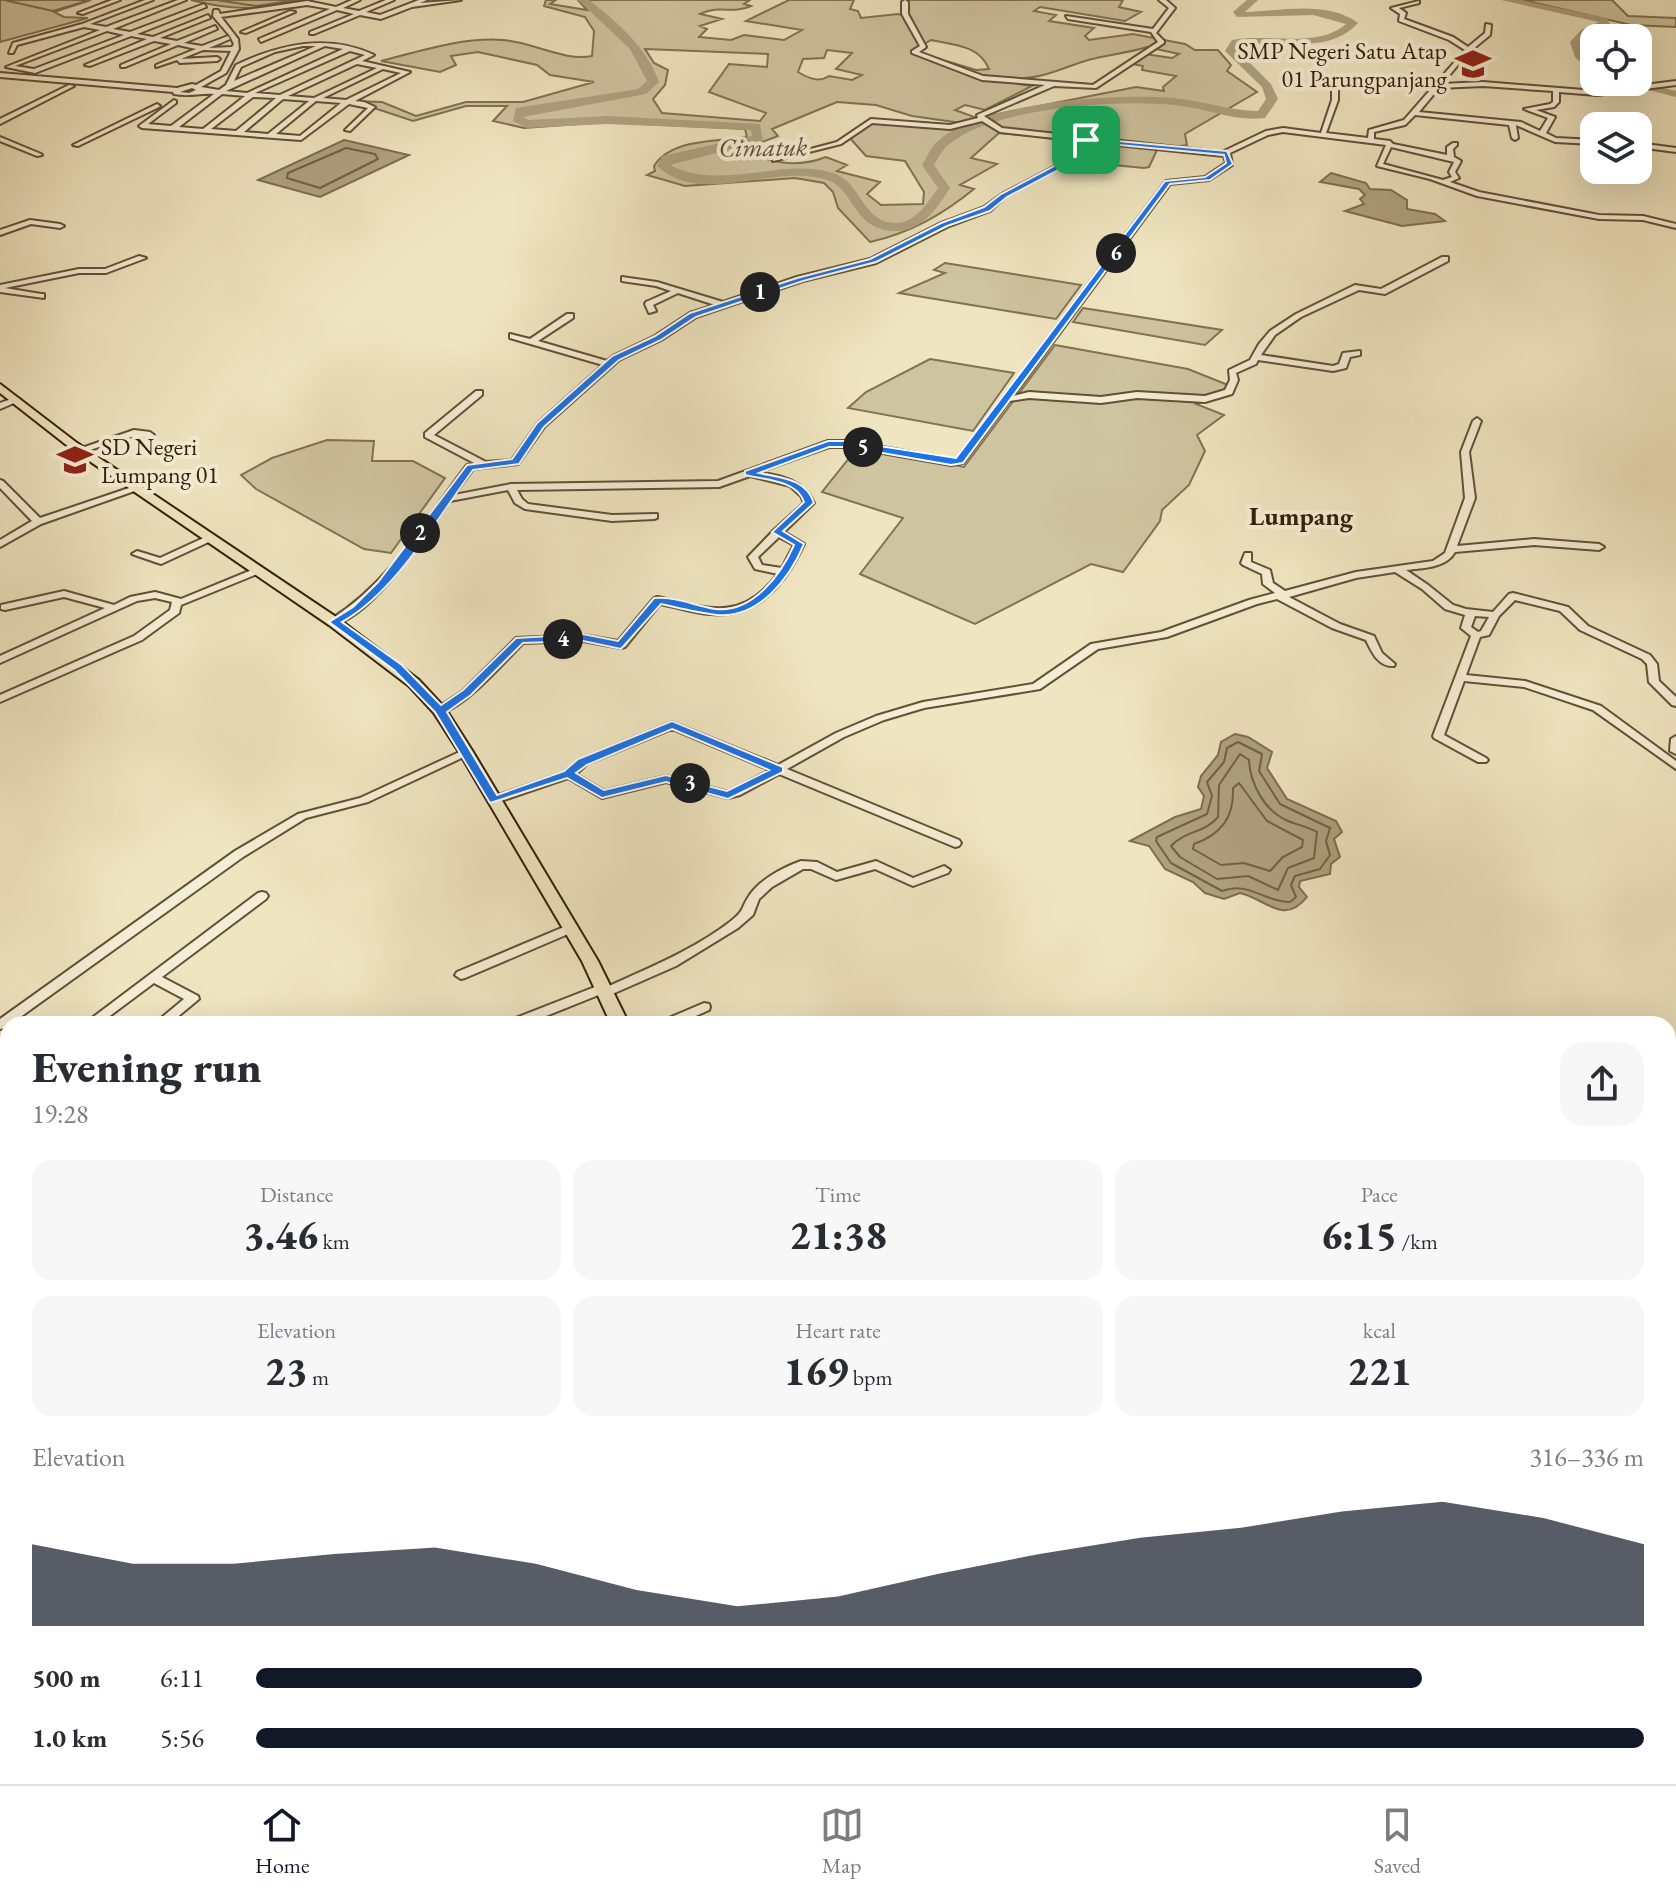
<!DOCTYPE html>
<meta charset="utf-8">
<style>
body{margin:0;font-family:"EB Garamond",serif;background:#f7f7f7;color:#2b2b33;height:100vh;display:flex;flex-direction:column;font-size:30px;white-space:nowrap}
*{box-sizing:border-box;margin:0}
p{font-size:26px;color:#7c7c81}
.icon{flex:none;width:44px;height:44px;fill:none;stroke:currentColor;stroke-width:2;stroke-linecap:round;stroke-linejoin:round}
.map{position:relative;flex:1;overflow:hidden}
.sheet{position:absolute;left:0px;top:1016px;width:1676px;height:768px;display:flex;flex-direction:column;background:#fff;border-radius:24px 24px 0 0;box-shadow:0 8px 32px #0002}
.sheet>*{flex:none}
.fabs{position:absolute;left:1580px;top:24px;display:grid;gap:16px}
.fabs a{display:grid;place-items:center;width:72px;height:72px;border-radius:16px;background:#fff;box-shadow:0 8px 32px #0002;font-size:40px}
.pin{position:absolute;display:grid;place-items:center;width:68px;height:68px;color:#fff;margin:-34px;border-radius:16px;box-shadow:0 4px 12px #0006}
.km{position:absolute;width:40px;height:40px;margin:-20px;border-radius:50%;background:#222;color:#fff;font-size:22px;line-height:40px;text-align:center}
.round{display:grid;place-items:center;flex:none;width:84px;height:84px;border-radius:24px;background:#f7f7f7}
.headline{display:flex;align-items:center;justify-content:space-between;height:136px;padding:0 32px}
h1{font-size:44px;font-weight:800;line-height:60px}
.metrics{display:grid;grid-template-columns:repeat(3,1fr);gap:12px;height:136px;padding:8px 32px}
.metrics div{display:grid;align-content:center;border-radius:20px;background:#f7f7f7;text-align:center}
.metrics b{font-size:40px;font-weight:800}
.metrics small{font-size:22px;font-weight:400}
.metrics p{font-size:22px}
.chart{height:224px;padding:16px 32px}
.chart p{display:flex;justify-content:space-between}
.chart svg{width:100%;height:144px;margin-top:8px;fill:#111827;opacity:.7}
ul{padding:0 32px;list-style:none;font-size:26px}
li{display:grid;grid-template-columns:128px 96px 1fr;align-items:center;height:60px}
li i{height:20px;border-radius:10px;background:#111827}
.menu{display:flex;justify-content:space-around;align-items:center;height:112px;border-top:2px solid #e1e1e2;background:#fff;font-size:22px;color:#7c7c81}
.menu a{display:grid;justify-items:center;gap:4px}
.menu .active{color:#111827}
.map>svg:first-child{display:block}
</style>
<div class="map">
<svg width="1676" height="1784" viewBox="0 0 1676 1784">
<rect width="100%" height="100%" fill="#efe5c0"/>
<filter id="stains"><feTurbulence type="fractalNoise" baseFrequency=".0025" numOctaves="4"/><feColorMatrix values="0 0 0 0 .2 0 0 0 0 .09 0 0 0 0 .02 0 0 0 .5 -.17"/></filter>
<radialGradient id="worn" r=".72"><stop offset=".6" stop-color="#630" stop-opacity="0"/><stop offset="1" stop-color="#630" stop-opacity=".3"/></radialGradient>
<!-- green -->
<g fill="#cfc4a0" stroke="#817253" stroke-width="2" fill-rule="evenodd">
<polygon points="0,0 91,0 54,12 64,17 88,18 0,42"/>
<path d="M191 0H300C262 11 229 10 191 0Z"/>
<path d="M546 0H556L550 4 587 10 578 0H750L744 4 751 6C731 15 721 4 700 14L722 19 700 26 707 29 699 37 731 40 744 35 784 40 802 30 746 21 789 0H854L850 9 858 11 861 18 898 14 910 17 905 0H1123L1119 7 1141 12 1125 21 1040 7 1034 11 1056 15 1049 21 1094 28 1085 36 1089 40 1133 34 1185 44 1195 50H1218L1231 65 1227 71 1257 92 1185 134 1187 145 1157 150 1149 167 1144 168 1102 164 1108 155 1082 151 1087 141 1115 144 1117 137 1110 130 1061 127 1053 138 999 133 971 158 997 164 960 185 974 189C942 215 910 233 870 242L838 208 833 192 824 183 795 178 685 186 647 175 655 171 654 166C672 138 717 142 747 137L745 129 605 122 524 128 493 121 507 106H466L413 121 353 101 382 102 416 116 466 102H523L594 82 550 75 537 65 478 52 451 56 456 65 440 72 381 61C420 51 462 37 503 40 532 42 566 62 592 56L594 31 585 17 544 6ZM931 40C954 45 979 45 989 69L976 70 913 51ZM1147 47 1179 54 1172 58 1145 54 1132 64 1143 66 1142 70 1176 76 1163 87 1164 91 1136 87 977 118 955 110 965 105 985 110 1032 86 1020 84 1024 78C1047 77 1069 65 1092 59 1110 54 1129 53 1147 47ZM645 49 768 54 767 67 729 64 709 92 766 113 760 121 662 113 653 99 665 85 668 70 654 63ZM827 50 852 53 836 69 862 75 852 80 829 76C819 83 808 78 798 72L803 59 824 58ZM837 102 876 105 912 116 954 122 947 128 866 123 849 137 866 156 905 161 924 192 923 204 881 205 867 194 880 182 837 171 847 165 826 157C795 169 770 162 741 150L778 136 772 129Z"/>
<polygon points="1523,0 1612,0 1628,16 1676,18 1676,27 1631,25"/>
<polygon points="945,263 1081,285 1056,319 899,293 945,273 934,270"/>
<polygon points="1083,308 1222,330 1205,345 1073,322"/>
<polygon points="1055,345 1188,369 1233,387 1216,399 1196,404 1224,415 1197,435 1205,451 1189,485 1162,510 1160,521 1123,572 1091,564 975,624 860,574 903,518 822,492 858,447 964,467"/>
<polygon points="930,359 1014,373 973,431 848,408 866,392"/>
<polygon points="327,440 374,441 372,461 413,461 445,478 391,553 364,549 256,489 241,475 272,458"/>
</g>
<!-- water -->
<g fill="#afa281" stroke="#7d6e50" stroke-width="2">
<polygon points="344,140 409,155 320,197 258,180"/>
<polygon points="1331,173 1366,183 1370,189 1391,190 1407,200 1407,209 1435,214 1445,221 1402,226 1345,211 1364,204 1360,199 1365,195 1359,189 1320,182"/>
<path d="M1235 734 1248 737 1272 752 1267 768 1287 799 1336 821 1342 832 1334 839 1340 857 1331 864 1330 874 1300 881 1299 887 1307 897C1284 926 1266 899 1240 893L1224 899 1205 893 1193 882 1165 869 1149 846 1130 841 1175 817 1201 809 1204 796 1198 787 1201 776 1218 755 1221 742Z"/>
</g>
<g fill="none" stroke-linecap="round" stroke-linejoin="round">
<!-- shore -->
<g stroke="#716144" stroke-width="2">
<polygon points="346,148 375,154 378,159 320,188 287,178 288,173"/>
<path d="M1238 742 1262 754 1259 771 1280 804 1330 828 1326 841 1330 855 1320 869 1295 876 1291 885 1296 897 1290 902C1264 902 1249 881 1222 891L1171 863 1156 841 1157 837 1207 814 1212 796 1207 782 1224 762 1227 748Z"/>
<path d="M1240 754 1249 760C1250 783 1264 810 1286 820 1296 825 1307 826 1317 832L1314 858 1288 868 1278 890 1248 876 1217 879 1180 857 1171 846C1184 831 1205 833 1218 817L1219 785Z"/>
<path d="M1239 783 1267 821 1303 840 1302 847 1283 857 1270 871 1244 863 1221 865 1193 849 1194 844C1222 834 1234 817 1233 788Z"/>
</g>
<!-- stream -->
<g stroke="#7d6e50" stroke-width="2">
<polyline points="4,0 53,11 90,0"/>
<polyline points="216,0 256,6 296,0"/>
</g>
<!-- river -->
<g fill="#afa281" fill-rule="evenodd">
<path d="M578 0H589C618 23 646 46 659 82L646 94 523 117 529 120 607 116 760 124 763 141 670 165C721 192 779 157 833 173 861 181 863 225 897 223 916 222 928 202 938 188L922 165C927 157 931 146 939 140 983 102 1116 93 1172 98 1201 100 1229 111 1258 111L1266 99 1262 87 1225 51 1232 40C1267 33 1318 49 1346 24L1313 15 1237 17 1233 12 1247 0H1258L1245 12C1280 11 1328 0 1358 23 1329 55 1279 40 1240 45L1237 50 1271 84 1278 99 1265 118C1237 122 1208 109 1181 106 1125 98 992 107 948 145 942 150 938 158 934 165L950 188C937 208 922 232 895 231 851 230 856 187 824 179 772 164 702 207 657 166L662 156 752 136 751 130 607 124 527 128 513 121 516 108 638 89 647 81 630 49Z"/>
<polygon points="1501,0 1521,0 1607,18 1611,27 1589,34 1581,43 1584,54 1594,65 1594,75 1575,57 1570,42 1581,30 1599,22"/>
<polygon points="1617,82 1638,82 1676,91 1676,97"/>
</g>
<!-- minor casing -->
<g stroke="#625134" stroke-width="4">
<g id="minor">
<polygon points="112,0 120,0 83,14 78,13"/>
<path d="M145 0H153L90 24 106 27 178 0H186L113 29 130 32 204 4 206 7 137 34 153 37 208 15 210 18 160 38 177 41 215 26 217 29 184 43 202 46 228 36 230 39 209 48 232 47 234 44 230 36 213 16 214 10H218L220 14 307 1 336 7 352 0H360L343 8 359 11 386 0H394L366 12 380 15 419 0H427L420 3 461 0 412 7 381 19 360 15 314 34H310V32L354 14 337 10 261 42 259 39 330 9 307 5 221 17 238 39 239 49 226 73 201 87 219 90 226 85 236 65C280 44 328 33 374 55L362 61 410 72 355 101 364 102 375 107 350 131 345 130 368 108 349 104 301 140 142 128 139 126 174 100 176 101V103L148 124 171 126 214 94C199 93 190 97 174 94L173 92 0 77V73L177 88 192 84 196 85 221 71 231 51 203 50 181 59 217 57 220 59 217 61 180 63 177 60 156 67V65L196 49 178 45 125 67H121V65L171 44 154 41 90 66 85 65 147 39 131 36 35 73 6 67 100 30 84 27 17 45 13 53H9L13 43 82 24ZM107 31 124 35 34 69 15 66ZM303 46H316L234 81 241 67 275 52ZM325 46 343 49 247 93 226 91ZM350 51 365 55 280 95 255 93ZM357 64 377 68 314 98 288 96ZM383 69 401 73 346 100 323 98ZM192 88 196 90 189 93 180 92ZM222 94 245 96 203 129 179 127ZM253 97 276 98 236 131 211 129ZM283 99 309 101 268 134 244 132ZM316 101 341 103 300 136 276 134Z"/>
<path d="M905 0 908 2V14L926 47 919 52 983 76 1093 85 1158 42 1151 32 1068 19 1066 16 1153 29 1169 8 1159 0H1166L1175 8 1156 33 1164 41V43L1096 88 1054 86 984 116 1002 128 1222 152 1266 131 1283 128 1321 133 1332 100V80L1335 78 1338 80V100L1326 133 1368 138 1369 130 1404 120 1465 50 1449 40 1399 21 1400 14 1391 8 1419 1V3L1399 8 1406 13 1404 19 1453 37 1468 47 1485 33 1486 24 1491 25 1490 35 1467 54 1442 84 1483 82 1597 91 1676 81V85L1597 95 1559 92V102L1554 107 1536 110 1555 117 1546 133 1556 138 1594 140V144L1555 142 1516 125 1518 138 1515 140 1512 138 1509 125 1415 115 1405 125 1374 132V139L1390 141 1393 144 1447 155V147L1453 143H1457V145L1453 149 1454 157 1461 161 1455 172 1459 178 1450 182 1479 192 1599 215 1643 216 1676 224V228L1643 220 1599 219 1477 196 1430 179 1377 166 1386 145 1283 132 1268 135 1230 153 1232 165 1209 180 1170 184 1013 396 1029 392 1101 397 1137 392 1205 396 1225 390 1230 380 1229 370 1250 360 1259 344 1270 331 1296 314 1355 285 1381 289 1442 257H1448V261L1385 294 1359 290 1301 317 1275 335 1261 355 1333 366 1339 364 1343 353 1360 351V355L1350 357 1346 368 1333 371 1258 360 1256 364 1236 373 1238 380 1232 394 1205 402 1137 398 1101 403 1029 398 1009 401 963 463 951 465 848 447H829L759 472C782 476 803 480 814 503L784 532 804 544C786 583 757 619 710 614 693 613 677 607 660 604L625 647 621 648 583 641 523 643C506 660 459 715 436 713L435 711 436 709 463 691 516 638 583 635 618 641 654 598 658 597C708 609 742 622 778 574L755 569 748 557 774 530 804 503 801 496 790 486 750 476 719 487 517 490 522 499 528 504 612 515 657 514V518L654 519 612 521 525 509 515 503 508 490 450 501C430 529 366 626 330 624V620C393 580 424 521 467 465L476 464 425 437V433L476 391H482V395L434 435 486 462 512 460 538 423 603 365 510 338V334L530 339 567 314H573V318L538 341 607 361 613 356 655 336 690 313 715 305 678 293 653 305 656 311 649 313 645 304 646 302 671 291 656 286 622 281V277L657 282 723 302 797 277 870 259 941 223 984 207 1002 194 1061 163 1081 141 1000 132 982 121 950 129 872 123 841 144 773 161V159L837 142 871 119 950 125 978 118 977 115 1045 85 982 80 912 53V51L920 46 902 14V2ZM1483 86 1553 91V102L1550 104 1524 109 1548 118 1540 131 1521 122 1419 112 1439 88ZM1088 142 1224 156 1226 163 1205 177 1166 181 957 459H951L848 441H828L718 481 511 484 454 495 473 469 518 464 544 427 619 360 661 340 696 317 803 281 876 263 947 227 990 211 1006 196 1065 165ZM1391 147 1454 162 1449 172 1452 177 1443 180 1383 164ZM779 537 794 545 782 568 762 565 758 557Z"/>
<polygon points="290,11 295,12 246,33 241,32"/>
<polygon points="69,85 74,86 0,124 0,119"/>
<polygon points="157,104 160,106 159,107 78,146 73,145"/>
<polygon points="0,137 41,154 42,155 37,156 0,141"/>
<polygon points="1638,143 1676,148 1676,152 1638,147"/>
<polygon points="30,220 60,224 64,226 60,228 31,224 0,235 0,230"/>
<polygon points="139,256 146,258 106,273 79,273 5,288 41,294 44,294 44,298 0,292 0,285 79,269 105,269"/>
<polygon points="14,398 21,400 0,409 0,403"/>
<path d="M1477 418 1481 421 1469 452 1475 498 1457 546 1534 539 1599 544 1604 547 1599 550 1534 545 1455 552C1446 568 1423 568 1406 570L1428 585 1453 605 1466 609 1493 612 1509 594 1513 593 1568 607 1588 626 1650 655 1657 664 1659 681 1676 697V706L1672 705 1649 682 1647 664 1642 659 1580 630 1560 611 1515 600 1499 616 1489 635 1480 637 1466 675 1525 681 1601 706 1676 761V769L1593 710 1524 687 1464 681 1444 735 1486 758 1488 760 1486 762H1478L1434 738 1433 736 1471 636 1461 628 1465 615 1445 609 1422 589 1395 572 1356 578 1289 597 1340 624 1374 636 1382 653 1395 664 1394 666C1378 667 1372 652 1366 640L1332 628 1277 599 1257 604 1167 637 1098 649 1040 689 924 708 884 720 844 737 787 769 959 840 961 843 959 846 955 847 779 774 740 795 728 798 666 782 602 798 568 778 498 802H490L488 800 490 798 565 772 579 760 672 722 778 765 836 733 876 716 923 702 1033 684 1091 644 1161 632 1249 600 1275 593 1263 584 1262 574 1243 565 1241 563 1245 553H1251V562L1270 570 1273 583 1285 591 1356 572 1433 561 1445 553 1465 498 1461 452 1473 421ZM1475 616 1489 617 1481 631 1478 632 1471 627ZM672 729 770 770 728 792 666 776 604 791 576 774 587 764Z"/>
<polygon points="134,430 150,432 154,435 150,438 134,436 80,453 76,450"/>
<polygon points="0,480 3,481 40,518 132,487 138,487 140,489 41,524 0,547 0,540 32,521 0,488"/>
<polygon points="210,535 213,536 213,540 161,564 132,554 137,551 160,558"/>
<polygon points="259,567 262,568 262,572 181,605 179,613 142,640 0,702 0,695 134,636 170,610 172,602 155,598 137,601 0,663 0,656 105,608 64,597 5,610 1,609 1,605 64,591 114,605 130,597 155,592 181,599"/>
<polygon points="1676,736 1676,754 1670,751 1671,739"/>
<polygon points="466,749 472,752 470,754 368,802 306,818 243,857 5,1028 0,1029 0,1019 235,851 298,814 360,798"/>
<path d="M801 861 817 862 837 872 876 861 913 878 944 866 950 870 948 873 913 886 875 869 836 880 811 869H803L772 887 759 899 753 915 738 928 676 966 610 995 606 996 601 994 526 1024H507L508 1021 600 985 604 984 609 986C651 967 695 949 731 921 745 910 741 908 749 896 759 880 784 867 801 861Z"/>
<polygon points="262,892 266,893 268,896 266,899 162,977 198,996 199,999 169,1024 154,1024 184,999 154,983 99,1024 84,1024 258,893"/>
<polygon points="571,924 575,925 577,928 575,931 465,978 461,979 455,975 457,972"/>
<polygon points="704,1003 709,1004 710,1007 709,1010 678,1024 661,1024 662,1021"/>
<polygon points="8,1080 8,1092 0,1096 0,1084"/>
<polygon points="0,1107 8,1111 8,1122 0,1118"/>
<polygon points="8,1135 8,1147 0,1151 0,1139"/>
<polygon points="0,1180 8,1183 8,1195 0,1192"/>
<polygon points="0,1262 8,1266 8,1279 0,1275"/>
<polygon points="1676,1634 1676,1660 1674,1664 1668,1666 1668,1640 1670,1636"/>
<polygon points="0,1637 8,1640 8,1656 0,1653"/>
<polygon points="1668,1694 1676,1697 1676,1715 1668,1712"/>
<polygon points="683,1776 701,1776 700,1784 682,1784"/>
<polygon points="1296,1776 1315,1776 1312,1784 1293,1784"/>
<polygon points="1600,1776 1625,1776 1627,1780 1625,1784 1603,1782"/>
</g>
</g>
<!-- major casing -->
<g stroke="#332006" stroke-width="4">
<g id="major">
<polygon points="0,384 77,443 339,619 419,680 445,708 473,752 598,961 629,1024 611,1024 582,961 459,752 434,713 409,686 329,625 69,447 0,393"/>
<polygon points="952,1776 977,1776 980,1784 955,1784"/>
</g>
</g>
<!-- minor -->
<use href="#minor" fill="#f5eed6" fill-rule="evenodd"/>
<!-- major -->
<use href="#major" fill="#efe5c0" fill-rule="evenodd"/>
</g>
<!-- route -->
<path fill="#1a73e8" stroke="#fff" stroke-width="2" fill-rule="evenodd" d="M1084 138 1227 151 1233 164 1210 180 1170 184 963 463 951 465 848 447H829L759 473C781 478 806 478 814 503L783 531 804 544C790 578 759 619 717 615 698 613 679 608 661 604L621 649 583 641 523 643 471 695 447 712 497 795 564 771 578 759 672 721 783 767V772L728 799 666 782 602 798 567 778 490 803 435 712 394 670 329 622 353 607 378 582 467 465 512 459 537 423 612 356 655 336 690 313 797 278 870 259 941 223 984 207 1001 194 1060 163ZM1088 142 1224 155 1226 163 1205 177 1165 181 956 458 848 441H828L745 471V475C765 480 797 480 804 502L772 532 794 545C781 574 753 613 716 609 696 606 674 596 654 598L618 641 583 634 516 638 463 690 441 705 402 665 342 622C395 593 437 519 473 470L519 464 544 427 619 360 661 340 696 317 803 281 876 262 947 226 990 211 1007 197 1066 166ZM672 729 769 770 727 791 666 775 604 790 576 773 587 765Z"/>
<!-- icons -->
<defs>
<g id="school-bare" transform="scale(2.76)"><path d="M0-5L7-2L0 1L-7-2ZM-4 1L0 2.5L4 1V4Q0 6-4 4Z" fill="#8f2418" stroke="#f5eed6" stroke-width="2.5" paint-order="stroke"/></g>
</defs>
<g fill-rule="evenodd">
<use href="#school-bare" x="1473" y="64"/>
<use href="#school-bare" x="75" y="460"/>
</g>
<g text-anchor="middle" dominant-baseline="central" stroke-width="8" stroke-linejoin="round" paint-order="stroke">
<!-- far-poi labels -->
<g font-size="24" fill="#332006" stroke="#f5eed6" text-anchor="end">
<text x="1447" y="50">SMP Negeri Satu Atap<tspan x="1447" dy="28">01 Parungpanjang</tspan></text>
<text x="101" y="446" text-anchor="start">SD Negeri<tspan x="101" dy="28">Lumpang 01</tspan></text>
</g>
<!-- far-water labels -->
<g font-size="26" font-style="italic" fill="#5e4e31" stroke="#f5eed6">
<text transform="translate(763 147) rotate(-1)">Cimatuk</text>
</g>
<!-- far-quarter labels -->
<g font-size="26" font-weight="bold" fill="#332006" stroke="#f5eed6">
<text x="1301" y="516">Lumpang</text>
</g>
</g>
<rect width="100%" height="100%" filter="url(#stains)"/>
<rect width="100%" height="100%" fill="url(#worn)"/>
</svg>
<div class="fabs">
<a><svg class="icon" aria-label="locate" viewBox="0 0 24 24"><circle cx="12" cy="12" r="6"/><path d="M12 2v4M12 18v4M2 12h4M18 12h4"/></svg></a>
<a><svg class="icon" aria-label="layers" viewBox="0 0 24 24"><path d="M12 4l9 5-9 5-9-5zM3 14l9 5 9-5"/></svg></a>
</div>
<div class="pin" style="left:1086px;top:140px;background:#1e9e55"><svg class="icon" aria-label="arrive" viewBox="0 0 24 24"><path d="M6 21V4h12l-3 4 3 4H6"/></svg></div>
<b class="km" style="left:760px;top:292px">1</b>
<b class="km" style="left:420px;top:533px">2</b>
<b class="km" style="left:690px;top:783px">3</b>
<b class="km" style="left:563px;top:639px">4</b>
<b class="km" style="left:863px;top:447px">5</b>
<b class="km" style="left:1116px;top:253px">6</b>
<section class="sheet">
<div class="headline"><div><h1>Evening run</h1><p>19:28</p></div><a class="round"><svg class="icon" aria-label="share" viewBox="0 0 24 24"><path d="M12 15V3M7 8l5-5 5 5M5 13v7h14v-7"/></svg></a></div>
<div class="metrics">
<div><p>Distance</p><b>3.46<small> km</small></b></div>
<div><p>Time</p><b>21:38</b></div>
<div><p>Pace</p><b>6:15<small> /km</small></b></div>
</div>
<div class="metrics">
<div><p>Elevation</p><b>23<small> m</small></b></div>
<div><p>Heart rate</p><b>169<small> bpm</small></b></div>
<div><p>kcal</p><b>221</b></div>
</div>
<div class="chart"><p><span>Elevation</span>316–336 m</p>
<svg viewBox="0 0 160 44" preserveAspectRatio="none"><path d="M0 44V19L10 25L20 25L30 22L40 20L50 25L60 33L70 38L80 35L90 28L100 22L110 17L120 14L130 9L140 6L150 11L160 19V44z"/></svg>
</div>
<ul>
<li><b>500 m</b>6:11<i style="width:84%"></i></li>
<li><b>1.0 km</b>5:56<i style="width:100%"></i></li>
</ul>
</section>
</div>
<nav class="menu">
<a class="active"><svg class="icon" aria-label="home" viewBox="0 0 24 24"><path d="M3 11l9-7 9 7M6 9v11h12V9"/></svg>Home</a>
<a><svg class="icon" aria-label="map" viewBox="0 0 24 24"><path d="M3 6l6-2 6 2 6-2v14l-6 2-6-2-6 2zM9 4v14M15 6v14"/></svg>Map</a>
<a><svg class="icon" aria-label="saved" viewBox="0 0 24 24"><path d="M7 4h10v16l-5-4-5 4z"/></svg>Saved</a>
</nav>
